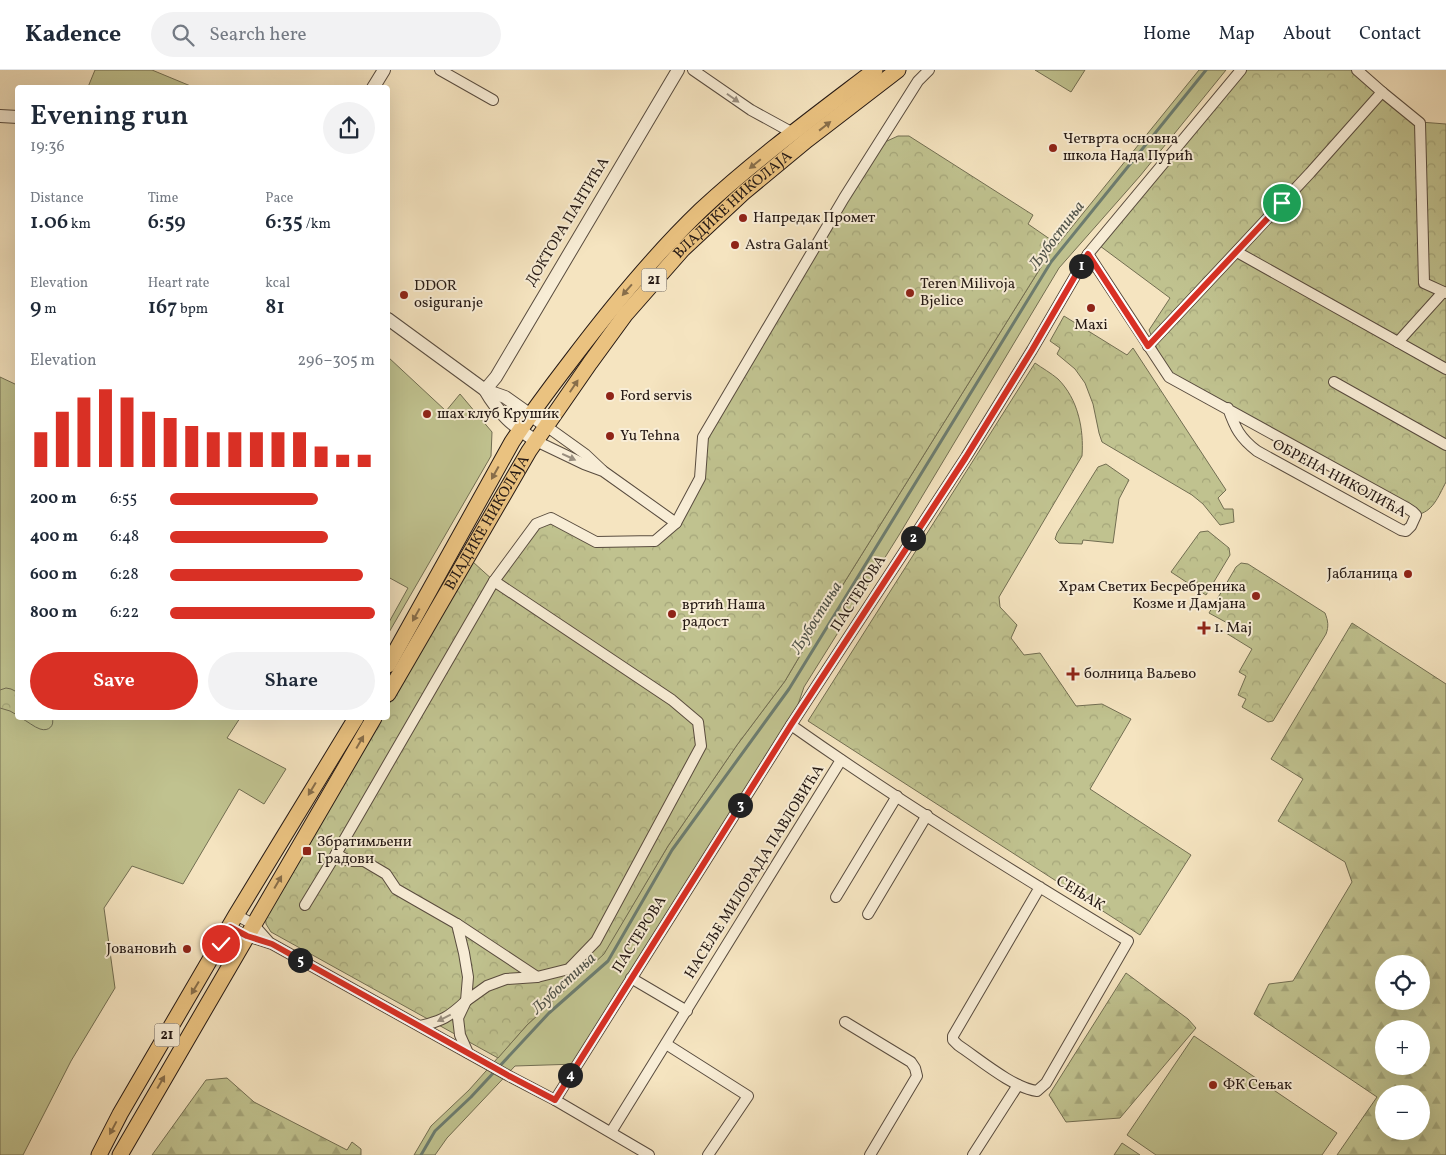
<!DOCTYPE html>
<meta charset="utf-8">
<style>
body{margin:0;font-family:Vollkorn,serif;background:#f2f2f3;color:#1f2937;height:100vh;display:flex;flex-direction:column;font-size:19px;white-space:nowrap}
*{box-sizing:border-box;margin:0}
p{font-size:16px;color:#747a83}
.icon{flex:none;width:28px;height:28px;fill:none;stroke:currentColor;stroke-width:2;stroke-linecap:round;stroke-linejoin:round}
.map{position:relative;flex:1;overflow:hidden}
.sheet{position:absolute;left:15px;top:15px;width:375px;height:635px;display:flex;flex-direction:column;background:#fff;border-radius:5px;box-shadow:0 5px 20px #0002}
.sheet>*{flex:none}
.fabs{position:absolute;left:1375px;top:885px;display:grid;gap:10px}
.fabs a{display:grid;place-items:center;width:55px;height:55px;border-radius:50%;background:#fff;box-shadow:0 5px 20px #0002;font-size:25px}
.pin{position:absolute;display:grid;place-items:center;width:42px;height:42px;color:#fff;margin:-21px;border:2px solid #fff;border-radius:50%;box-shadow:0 1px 5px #0007}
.km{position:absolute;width:25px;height:25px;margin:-12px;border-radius:50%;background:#222;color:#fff;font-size:14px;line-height:25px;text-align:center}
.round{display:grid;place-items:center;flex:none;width:52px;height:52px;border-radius:26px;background:#f2f2f3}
.overview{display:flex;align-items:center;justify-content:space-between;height:85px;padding:0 15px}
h1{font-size:28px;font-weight:600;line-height:38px}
.stats{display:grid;grid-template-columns:repeat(3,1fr);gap:8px;height:85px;padding:5px 15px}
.stats div{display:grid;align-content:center}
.stats b{font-size:21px;font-weight:600}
.stats small{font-size:14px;font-weight:400}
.stats p{font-size:14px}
.chart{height:140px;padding:10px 15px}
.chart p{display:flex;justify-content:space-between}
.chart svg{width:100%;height:90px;margin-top:5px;stroke:#d93025;stroke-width:6}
.button{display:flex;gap:10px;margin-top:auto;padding:10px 15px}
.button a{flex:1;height:58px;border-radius:30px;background:#d93025;color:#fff;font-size:20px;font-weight:600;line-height:58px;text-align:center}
.button a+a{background:#f2f2f3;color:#1f2937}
ul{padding:0 15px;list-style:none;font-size:16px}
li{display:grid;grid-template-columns:80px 60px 1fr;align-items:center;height:38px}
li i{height:12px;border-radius:6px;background:#d93025}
header{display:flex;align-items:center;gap:30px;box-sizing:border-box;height:70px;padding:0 25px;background:#fff;border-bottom:1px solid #e0e1e3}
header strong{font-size:24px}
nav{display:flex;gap:28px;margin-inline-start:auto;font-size:18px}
.search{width:350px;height:45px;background:#f2f2f3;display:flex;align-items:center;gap:12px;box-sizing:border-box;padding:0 18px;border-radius:28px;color:#747a83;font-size:19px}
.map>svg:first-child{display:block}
</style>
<header>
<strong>Kadence</strong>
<div class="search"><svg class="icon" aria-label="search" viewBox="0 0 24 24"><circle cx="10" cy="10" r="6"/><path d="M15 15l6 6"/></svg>Search here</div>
<nav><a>Home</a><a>Map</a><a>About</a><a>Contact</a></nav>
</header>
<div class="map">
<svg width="1446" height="1085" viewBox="0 0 1446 1085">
<defs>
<pattern id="forest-firs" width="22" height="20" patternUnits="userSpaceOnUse" patternTransform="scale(1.25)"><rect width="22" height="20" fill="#c0c28f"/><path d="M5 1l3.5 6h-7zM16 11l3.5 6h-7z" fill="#a5a67a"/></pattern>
<pattern id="park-crowns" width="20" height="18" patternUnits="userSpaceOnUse" patternTransform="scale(1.25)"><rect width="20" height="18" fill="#c0c28f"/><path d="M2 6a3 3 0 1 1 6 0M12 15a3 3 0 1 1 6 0" fill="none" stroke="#a5a67a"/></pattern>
</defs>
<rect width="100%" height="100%" fill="#f5e4c0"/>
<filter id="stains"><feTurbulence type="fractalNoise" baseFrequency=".004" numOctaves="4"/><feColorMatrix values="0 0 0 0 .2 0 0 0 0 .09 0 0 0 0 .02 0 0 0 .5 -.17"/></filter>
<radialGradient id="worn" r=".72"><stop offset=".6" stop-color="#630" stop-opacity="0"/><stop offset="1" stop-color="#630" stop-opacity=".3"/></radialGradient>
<!-- grass -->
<g fill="#c0c28f" stroke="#726e52">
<polygon points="95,0 152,0 193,17 88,17"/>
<polygon points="1035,0 1085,0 1071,22"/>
<polygon points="1199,0 1226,0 1140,106 1059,198 899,465 804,617 791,655 577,994 515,996 447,1068 435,1085 414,1085 431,1056 469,1020 527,955 604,883 668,776 737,675 785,611 824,545 1046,189"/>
<polygon points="388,287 446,341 460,324 492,362 491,386 388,564 388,554 408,518 388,507"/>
<polygon points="0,307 17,315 18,648 240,648 227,668 286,699 264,734 239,719 183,814 132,796 104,838 115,918 71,991 23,1085 0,1085"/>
<polygon points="1194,966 1337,1063 1322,1085 1156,1085 1127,1065"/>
<polygon points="1122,1073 1140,1085 1114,1085"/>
</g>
<!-- forest -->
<g fill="url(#forest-firs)" stroke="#726e52" fill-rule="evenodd">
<path d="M1352 553 1446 614V1085H1337L1377 1027 1254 944 1269 914 1293 911 1352 812 1345 792 1278 751 1303 709 1271 689ZM1384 894H1421V931H1384ZM1384 959H1421V996H1384ZM1384 1024H1421V1061H1384Z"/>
<polygon points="1126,903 1188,949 1196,958 1120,1048 1066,1052 1049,1025"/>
<polygon points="227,1008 254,1032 347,1080 352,1072 361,1079 361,1085 152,1085 206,1010"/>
</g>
<!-- park -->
<g fill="url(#park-crowns)" stroke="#726e52">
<path d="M1241 0H1357L1420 52 1446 54V412C1438 427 1433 442 1416 445L1169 307 1149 260 1170 228 1096 173Z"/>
<polygon points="898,66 909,66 1033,145 1028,154 1057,174 1046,189 824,545 785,611 737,675 668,776 604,884 527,955 498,988 271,862 266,854 265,843 381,648 388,648 388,636 473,492 494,511 536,454 551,448 596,472 655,471 676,453 700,408 703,367 876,76"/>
<polygon points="1064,246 1127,285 1133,278 1226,420 1218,428 1224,439 1233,439 1234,452 1220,455 1203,434 1192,425 1102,372 1099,363 1093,334 1085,313 1075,299 1057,284 1060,278 1050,271"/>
<path d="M1035 293C1042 298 1051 303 1058 309 1078 329 1084 359 1082 386L999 527 1000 537 1017 555 1011 568 1024 585 1040 583 1076 636 1102 634 1131 649 1090 719 1191 785 1140 865 808 651Z"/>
<polygon points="1106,394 1129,410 1119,429 1113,473 1083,470 1082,474 1059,473 1055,469 1057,463 1098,397"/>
<polygon points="1208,461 1229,478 1230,485 1206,525 1171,502 1200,462"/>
<path d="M1241 493 1248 494 1325 543C1328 551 1329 556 1326 564L1273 651 1268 652 1242 637 1246 629 1238 625 1246 606 1239 602 1252 579 1226 563 1231 555 1209 543 1236 497Z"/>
<polygon points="6,618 11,619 17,622 17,645 10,641 0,638 0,620"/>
<path d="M21 648H52C55 655 49 662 40 659 34 657 27 651 21 648Z"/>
</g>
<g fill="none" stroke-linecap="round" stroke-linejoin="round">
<!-- stream -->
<polyline stroke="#6d7d70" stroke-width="3" points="421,1085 435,1061 471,1027 549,943 608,891 672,780 789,619 1051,192 1206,0"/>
<!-- minor casing -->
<g stroke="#594c3f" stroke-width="12">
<g id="minor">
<polyline points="440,0 493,30"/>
<polyline points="693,0 751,40 793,63"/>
<polyline points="1382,22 1420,53 1424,213 1446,223"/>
<polyline points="1237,182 1446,299"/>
<path d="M1088 184 1169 307 1407 438 1413 442 1416 445 1411 456 1406 461 1401 460 1257 381C1240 368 1235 358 1228 338"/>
<polyline points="1398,272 1443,222"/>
<polyline points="1148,276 1310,103 1382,22 1357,0"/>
<polyline points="1334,312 1446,375"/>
<polyline points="546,356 585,384 602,400"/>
<polyline points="536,371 584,394 603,401 676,453"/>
<path d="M791 655C900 732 1014 802 1128 871L1046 1013 1037 1021C1013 1018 979 989 958 975L953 970V966L1040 817"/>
<polyline points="336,784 494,511 536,454 551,448 596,472 655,471 676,453 700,408 703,367 844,128 918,11 929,0"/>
<polyline points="836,827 897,726"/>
<polyline points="305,835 336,784 349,791 364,791 386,804 396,819 457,854 537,907"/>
<polyline points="868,844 927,745"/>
<polyline points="236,845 253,854 269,872"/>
<polyline points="457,854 464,883 468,907 466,931"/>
<polyline points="230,857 247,866 272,874 509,1006 555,1030 649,1085"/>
<polyline points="631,908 687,941"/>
<polyline points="466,931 487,916 506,909 537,907 569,899 596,871 701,676 698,652 672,630 494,511"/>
<polyline points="845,952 911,992 915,998 917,1006 870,1085"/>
<path d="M420 956C442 951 449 947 466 931L458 948 460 965 468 983"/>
<polyline points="666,974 748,1026 708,1085"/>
<polyline points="555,1030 791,655 966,387 1032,280 1088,184 1241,0"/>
<polyline points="611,1062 841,690"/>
<polyline points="973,1085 1018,1015"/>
</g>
</g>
<!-- tertiary casing -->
<g stroke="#594c3f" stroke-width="14">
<g id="tertiary">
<polyline points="373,18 384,0"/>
<polyline points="0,46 18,47"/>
<path d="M388 249 485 320C498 343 514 357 536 371"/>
<polyline points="485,320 496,307 678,0"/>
<polyline points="485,320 505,327 546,356"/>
</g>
</g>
<!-- primary casing -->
<g stroke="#251914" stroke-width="17">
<g id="primary">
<path d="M388 595 512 372C530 345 550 318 570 292 610 239 653 186 701 140 756 89 816 45 875 0"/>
<path id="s1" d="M388 624 529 381 590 293 625 245 683 179 743 123 807 70 898 0"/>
<polyline points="99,1085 120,1044 236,845 356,648"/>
<polyline points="120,1085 374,648"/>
</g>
</g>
<!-- minor -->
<use href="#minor" stroke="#f8edd6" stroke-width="10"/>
<!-- tertiary -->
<use href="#tertiary" stroke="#f8edd6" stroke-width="12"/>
<!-- primary -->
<use href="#primary" stroke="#eac280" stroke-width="15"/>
</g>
<!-- one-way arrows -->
<defs><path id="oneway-solid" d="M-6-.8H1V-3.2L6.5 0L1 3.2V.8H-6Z" transform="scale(1.25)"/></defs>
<g fill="#998e7f">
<use href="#oneway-solid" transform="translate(733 28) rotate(35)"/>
<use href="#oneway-solid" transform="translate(569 387) rotate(25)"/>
<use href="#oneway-solid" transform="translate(444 948) rotate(153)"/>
</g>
<g fill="#886e4a">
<use href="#oneway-solid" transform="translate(825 56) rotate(-38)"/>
<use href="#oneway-solid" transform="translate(755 94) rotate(141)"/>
<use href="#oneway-solid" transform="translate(627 220) rotate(131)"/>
<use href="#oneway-solid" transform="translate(574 316) rotate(-56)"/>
<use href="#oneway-solid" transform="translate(495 403) rotate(119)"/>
<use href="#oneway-solid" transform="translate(416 545) rotate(119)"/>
<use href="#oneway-solid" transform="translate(360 672) rotate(-60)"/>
<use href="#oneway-solid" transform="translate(312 719) rotate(121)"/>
<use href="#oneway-solid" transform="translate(278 812) rotate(-60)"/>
<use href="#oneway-solid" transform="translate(195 918) rotate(121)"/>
<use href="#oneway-solid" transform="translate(161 1012) rotate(-60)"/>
<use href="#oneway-solid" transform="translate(113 1058) rotate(118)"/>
</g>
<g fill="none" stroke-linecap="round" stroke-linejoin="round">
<!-- route casing -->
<g stroke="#fff" stroke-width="10">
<polyline id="route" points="221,874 230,857 247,866 272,874 509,1006 555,1030 791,655 966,387 1032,280 1088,184 1148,276 1282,133"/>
</g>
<!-- route -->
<use href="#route" stroke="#d93025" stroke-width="6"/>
</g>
<!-- markers -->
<g fill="#8f2418" stroke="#f8edd6" stroke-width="2">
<circle cx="1053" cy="78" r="5"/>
<circle cx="743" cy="148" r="5"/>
<circle cx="735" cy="175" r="5"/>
<circle cx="910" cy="223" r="5"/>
<circle cx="404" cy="225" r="5"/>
<circle cx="1091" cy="238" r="5"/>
<circle cx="610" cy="326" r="5"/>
<circle cx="427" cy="344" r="5"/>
<circle cx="610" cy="366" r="5"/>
<circle cx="1408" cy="504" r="5"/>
<circle cx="1256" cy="526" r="5"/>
<circle cx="672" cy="544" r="5"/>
<path d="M1201.5 550.5h5v5h5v5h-5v5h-5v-5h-5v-5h5z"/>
<path d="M1070.5 596.5h5v5h5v5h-5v5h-5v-5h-5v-5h5z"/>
<rect x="302" y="776" width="10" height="10" rx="2.5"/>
<circle cx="187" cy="879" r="5"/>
<circle cx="1213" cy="1015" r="5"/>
</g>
<g text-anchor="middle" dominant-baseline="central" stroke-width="4" stroke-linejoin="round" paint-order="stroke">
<!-- shield labels -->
<g fill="#f8edd6" stroke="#64594e" stroke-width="1">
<rect x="641.5" y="198.5" width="25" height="23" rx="4"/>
<rect x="154.5" y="953.5" width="25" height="23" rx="4"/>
</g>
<g font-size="14" font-weight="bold" fill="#251914">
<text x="654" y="210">21</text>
<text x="167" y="965">21</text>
</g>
<!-- poi labels -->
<g font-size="15" fill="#251914" stroke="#f8edd6" text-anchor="start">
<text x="1063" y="69">Четврта основна<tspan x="1063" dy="17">школа Нада Пурић</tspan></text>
<text x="753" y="148">Напредак Промет</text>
<text x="745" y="175">Astra Galant</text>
<text x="920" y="214">Teren Milivoja<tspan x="920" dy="17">Bjelice</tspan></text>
<text x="414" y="216">DDOR<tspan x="414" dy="17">osiguranje</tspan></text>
<text x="1091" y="255" text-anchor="middle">Maxi</text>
<text x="620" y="326">Ford servis</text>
<text x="437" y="344">шах клуб Крушик</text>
<text x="620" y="366">Yu Tehna</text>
<text x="1398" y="504" text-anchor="end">Јабланица</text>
<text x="1246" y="517" text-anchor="end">Храм Светих Бесребреника<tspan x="1246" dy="17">Козме и Дамјана</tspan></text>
<text x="682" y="535">вртић Наша<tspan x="682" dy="17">радост</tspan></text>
<text x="1214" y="558">1. Мај</text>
<text x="1084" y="604">болница Ваљево</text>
<text x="317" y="772">Збратимљени<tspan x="317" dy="17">Градови</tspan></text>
<text x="177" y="879" text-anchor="end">Јовановић</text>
<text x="1223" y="1015">ФК Сењак</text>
</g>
<!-- street labels -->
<g font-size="15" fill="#251914" stroke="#f8edd6">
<text stroke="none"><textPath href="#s1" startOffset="602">ВЛАДИКЕ НИКОЛАЈА</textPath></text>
<text transform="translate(568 152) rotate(-59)">ДОКТОРА ПАНТИЋА</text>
<text transform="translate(1339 409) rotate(28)">ОБРЕНА НИКОЛИЋА</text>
<text stroke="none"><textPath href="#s1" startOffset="198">ВЛАДИКЕ НИКОЛАЈА</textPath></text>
<text transform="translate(859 524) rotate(-57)">ПАСТЕРОВА</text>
<text transform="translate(755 802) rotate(-58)">НАСЕЉЕ МИЛОРАДА ПАВЛОВИЋА</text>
<text transform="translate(1080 824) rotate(31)">СЕЊАК</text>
<text transform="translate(640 865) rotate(-58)">ПАСТЕРОВА</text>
</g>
<!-- water labels -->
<g font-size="16" font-style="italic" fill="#4f534a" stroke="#f8edd6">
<text transform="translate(1057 166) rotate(-53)">Љубостиња</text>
<text transform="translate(817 548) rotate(-58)">Љубостиња</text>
<text transform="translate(564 914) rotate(-43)">Љубостиња</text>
</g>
</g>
<rect width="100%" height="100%" filter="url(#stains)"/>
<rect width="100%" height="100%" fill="url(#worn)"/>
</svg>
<div class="fabs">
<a><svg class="icon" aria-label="locate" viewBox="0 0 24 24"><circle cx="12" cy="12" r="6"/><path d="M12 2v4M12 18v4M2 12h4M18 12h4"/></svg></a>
<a>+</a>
<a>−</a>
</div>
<div class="pin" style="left:1282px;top:133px;background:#1e9e55"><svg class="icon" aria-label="arrive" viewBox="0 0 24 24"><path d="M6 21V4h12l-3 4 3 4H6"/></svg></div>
<div class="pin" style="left:221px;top:874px;background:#d93025"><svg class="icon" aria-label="check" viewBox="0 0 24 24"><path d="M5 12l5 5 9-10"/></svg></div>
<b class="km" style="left:1081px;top:196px">1</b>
<b class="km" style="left:913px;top:468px">2</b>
<b class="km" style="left:740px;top:735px">3</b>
<b class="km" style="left:570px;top:1005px">4</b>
<b class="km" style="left:300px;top:890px">5</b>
<section class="sheet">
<div class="overview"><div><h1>Evening run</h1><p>19:36</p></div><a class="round"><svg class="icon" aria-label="share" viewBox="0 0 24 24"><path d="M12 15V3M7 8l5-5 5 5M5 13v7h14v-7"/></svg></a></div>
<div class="stats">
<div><p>Distance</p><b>1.06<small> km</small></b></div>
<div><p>Time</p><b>6:59</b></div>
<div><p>Pace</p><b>6:35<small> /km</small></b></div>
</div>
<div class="stats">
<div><p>Elevation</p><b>9<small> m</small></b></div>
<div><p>Heart rate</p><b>167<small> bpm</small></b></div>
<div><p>kcal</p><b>81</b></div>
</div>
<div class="chart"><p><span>Elevation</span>296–305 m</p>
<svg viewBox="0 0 160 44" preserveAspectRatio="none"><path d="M5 44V27M15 44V17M25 44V10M35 44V6M45 44V10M55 44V17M65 44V20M75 44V24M85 44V27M95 44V27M105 44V27M115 44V27M125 44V27M135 44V34M145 44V38M155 44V38"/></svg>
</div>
<ul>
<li><b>200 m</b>6:55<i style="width:72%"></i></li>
<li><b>400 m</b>6:48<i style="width:77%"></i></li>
<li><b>600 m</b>6:28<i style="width:94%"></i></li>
<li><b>800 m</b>6:22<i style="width:100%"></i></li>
</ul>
<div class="button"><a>Save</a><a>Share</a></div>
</section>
</div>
